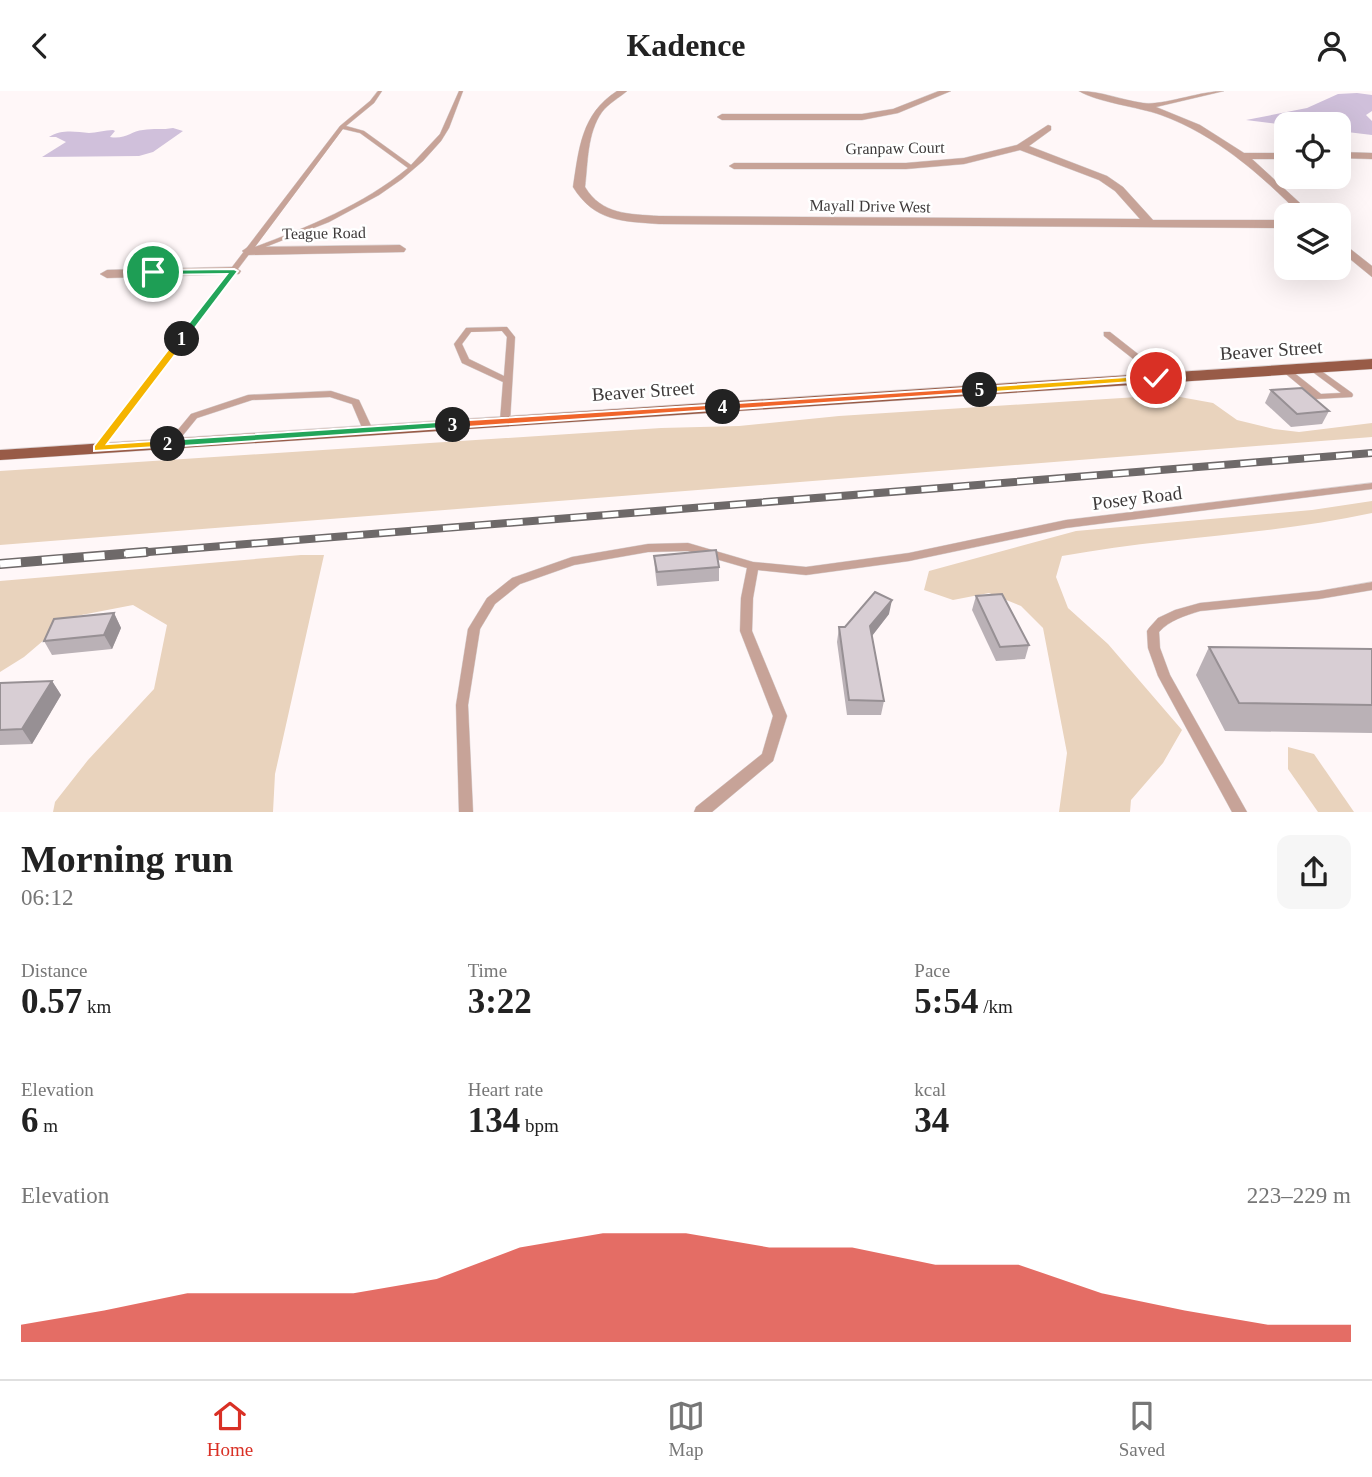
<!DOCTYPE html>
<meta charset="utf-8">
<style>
body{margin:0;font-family:Georgia,serif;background:#f6f6f6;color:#222;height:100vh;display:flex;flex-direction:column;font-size:26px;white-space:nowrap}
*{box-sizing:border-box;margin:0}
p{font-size:23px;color:#767676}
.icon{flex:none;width:38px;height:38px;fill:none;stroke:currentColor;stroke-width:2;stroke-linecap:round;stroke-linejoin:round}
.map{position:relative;height:721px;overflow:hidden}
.sheet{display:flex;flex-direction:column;background:#fff;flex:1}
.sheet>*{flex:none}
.tools{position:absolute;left:1274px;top:21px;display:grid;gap:14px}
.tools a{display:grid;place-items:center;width:77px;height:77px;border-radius:14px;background:#fff;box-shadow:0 7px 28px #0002;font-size:35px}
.pin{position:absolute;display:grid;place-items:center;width:60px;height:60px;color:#fff;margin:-30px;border:4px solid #fff;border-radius:50%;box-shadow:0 2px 7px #0007}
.km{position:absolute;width:35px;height:35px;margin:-18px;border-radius:50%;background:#222;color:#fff;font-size:19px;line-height:35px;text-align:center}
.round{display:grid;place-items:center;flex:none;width:74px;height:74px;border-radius:14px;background:#f6f6f6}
.overview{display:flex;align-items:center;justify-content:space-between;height:119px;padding:0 21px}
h1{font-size:38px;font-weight:700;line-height:52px}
.metrics{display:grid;grid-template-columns:repeat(3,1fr);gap:10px;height:119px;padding:7px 21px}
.metrics div{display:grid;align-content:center}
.metrics b{font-size:35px;font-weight:700}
.metrics small{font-size:19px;font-weight:400}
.metrics p{font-size:19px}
.chart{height:196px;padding:14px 21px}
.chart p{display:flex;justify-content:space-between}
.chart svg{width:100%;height:126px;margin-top:7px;fill:#d93025;opacity:.7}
header{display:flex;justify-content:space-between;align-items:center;height:91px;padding:0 21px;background:#fff;font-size:32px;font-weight:700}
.dock{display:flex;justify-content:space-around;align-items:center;height:98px;border-top:2px solid #e0e0e0;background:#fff;font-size:19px;color:#767676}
.dock a{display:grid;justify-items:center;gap:4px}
.dock .active{color:#d93025}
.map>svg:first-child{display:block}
</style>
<header><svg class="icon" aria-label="back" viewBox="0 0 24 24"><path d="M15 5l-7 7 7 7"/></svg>Kadence<svg class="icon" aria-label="person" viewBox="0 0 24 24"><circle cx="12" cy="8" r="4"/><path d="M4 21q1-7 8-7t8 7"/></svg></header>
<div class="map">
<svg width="1372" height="721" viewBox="0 0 1372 721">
<rect width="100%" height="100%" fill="#fff7f8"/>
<!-- green -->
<g fill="#e9d3bd">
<polygon points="1169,304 1213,312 1237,329 1274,338 1299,341 1372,332 1372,346 0,454 0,380 661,337 739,335 839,325"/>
<path d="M1372 410V422C1271 444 1164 446 1062 465L1056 486 1068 517 1108 553 1182 639 1163 672 1131 709 1130 721H1059L1067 662 1043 537 1021 515 989 502 953 509 924 499 929 480 1076 440 1312 419Z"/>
<polygon points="301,464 324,464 275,683 273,721 53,721 55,711 88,669 154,598 167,534 133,514 71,526 24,566 0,581 0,490"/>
<polygon points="1288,656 1314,663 1354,721 1318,721 1288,678"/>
</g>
<!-- water -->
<g fill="#d0c0db">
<polygon points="1357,2 1372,4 1372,20 1366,24 1372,30 1372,44 1339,40 1339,33 1286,34 1246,29 1307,17 1338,3"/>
<path d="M173 37 183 40 153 61 139 65 42 66 66 51 56 46H49C62 38 76 41 89 42 96 42 105 39 113 39L115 40 110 46C125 49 131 40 143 39 153 37 163 39 173 37Z"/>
</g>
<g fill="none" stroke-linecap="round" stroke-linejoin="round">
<!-- lane casing -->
<g stroke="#dcd5d6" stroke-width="1">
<g id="lane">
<path d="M378 0H382L374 12 346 35 364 40 411 74 440 43 459 0H463L449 37 441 50 423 70 402 88 379 104 329 131 250 162 101 359H95L93 357 95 355 340 35 370 10ZM343 38 360 42 408 77C363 114 308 136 255 156Z"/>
<path d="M504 236H507L515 246 510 330 505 333 500 330 503 291 462 272 454 253 466 237ZM502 240 507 246 504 285 469 268 462 253 471 241Z"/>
<polygon points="1104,241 1110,241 1166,285 1167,287 1166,289 1160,289 1104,245"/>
<polygon points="1313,274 1352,302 1353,304 1352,306 1316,308 1281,279 1282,277 1288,277 1321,303 1341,302 1310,279 1309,277"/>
<polygon points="331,300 359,309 373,339 371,341 365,341 363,339 352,313 330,306 252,309 197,327 175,354 169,354 167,352 191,323 248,304"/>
<polygon points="1372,392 1372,398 1066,437 909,470 806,484 758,479 753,507 752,540 787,625 773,670 712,721 694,721 696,716 762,663 773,625 740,540 741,507 747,477 688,460 648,461 574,474 520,493 495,513 480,538 468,614 473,721 459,721 456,614 468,538 487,507 512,487 572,466 648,453 688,452 753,471 806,476 909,462 1066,429"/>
<path d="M1372 491V499L1319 508 1200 520C1184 525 1170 529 1159 541L1160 557 1170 584 1247 721H1232L1158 585 1148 557 1147 540 1149 537 1158 527 1175 519 1200 512 1319 500Z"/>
</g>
</g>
<!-- street casing -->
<g stroke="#dcd5d6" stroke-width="1">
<g id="street">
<path d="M617 0H627C619 7 609 12 602 21 587 42 588 72 585 96 602 124 629 123 659 125L1140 128 1115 100 1099 89 1020 59 964 73 906 78H734L729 75 734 72H906L964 67 1017 54 1048 34 1051 35V39L1029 55 1107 85 1123 96 1153 129H1286V137L659 133C622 130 595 131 573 96 579 58 581 23 617 0Z"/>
<polygon points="939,0 951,0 898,22 862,29 722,29 717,26 722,23 862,23 893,18"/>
<path d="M1079 0C1101 0 1121 9 1143 12 1162 15 1200 0 1224 0L1156 16 1200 34 1244 62H1286V68H1252L1313 124H1301C1260 83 1216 44 1161 24 1139 16 1096 11 1079 0Z"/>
<polygon points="1339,61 1372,62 1372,68 1339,67"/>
<polygon points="1339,149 1372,175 1372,186 1339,159"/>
<polygon points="400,154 406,158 404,161 248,164 242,160 248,156"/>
<polygon points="234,176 241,180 239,183 107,187 100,183 107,179"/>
</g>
</g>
<!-- primary casing -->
<g stroke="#dcd5d6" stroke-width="1">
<polygon id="primary" points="1372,268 1372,278 0,369 0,359"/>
</g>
<!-- lane -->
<use href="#lane" fill="#c7a398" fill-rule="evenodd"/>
<!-- street -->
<use href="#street" fill="#c7a398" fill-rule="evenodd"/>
<!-- primary -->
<use href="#primary" fill="#985b47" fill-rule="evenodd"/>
<!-- rail-far1 casing -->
<g stroke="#6e6969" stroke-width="8">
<polyline id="rail-far1" points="124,463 1372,362"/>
</g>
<!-- rail casing -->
<g stroke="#6e6969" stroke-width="10">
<polyline id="rail" points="0,473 146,461"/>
</g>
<!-- rail-far1 -->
<use href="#rail-far1" stroke="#fff" stroke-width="5" stroke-dasharray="16" stroke-linecap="butt"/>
<!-- rail -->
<use href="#rail" stroke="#fff" stroke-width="7" stroke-dasharray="21" stroke-linecap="butt"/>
</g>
<!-- wall -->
<g fill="#bab1b6">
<polygon points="1271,299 1329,320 1322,333 1291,336 1265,312"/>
<polygon points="654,465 719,476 719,490 657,495 655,479"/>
<polygon points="976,505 1029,554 1025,568 996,570 972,519"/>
<polygon points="114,522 121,537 112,558 52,564 44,550"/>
<polygon points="889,523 872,545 884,610 881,624 847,624 837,551 839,536 845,536"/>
<polygon points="1209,556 1372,558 1372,642 1225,640 1196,584"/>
<polygon points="52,590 61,604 32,653 0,654 0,592"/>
</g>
<!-- shaded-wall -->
<g fill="#979094">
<polygon points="892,509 889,523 868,550 870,535"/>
<polygon points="114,522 121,537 112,558 104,544"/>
<polygon points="52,590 61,604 32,653 22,638"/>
</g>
<!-- building -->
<g fill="#d8ced4" stroke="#979094" stroke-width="2">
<polygon points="1302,297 1329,320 1297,323 1271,299"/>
<polygon points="716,459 719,476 657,481 654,465"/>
<polygon points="875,501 892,509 870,535 884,610 849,609 839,536 845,536"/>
<polygon points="1002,503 1029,554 1000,556 976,505"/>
<polygon points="114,522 104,544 44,550 54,528"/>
<polygon points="1209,556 1372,558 1372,614 1239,612"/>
<polygon points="52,590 22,638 0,639 0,592"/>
</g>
<!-- split-1 -->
<polygon fill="#22a559" stroke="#fff" stroke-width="2" points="234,178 238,180 185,250 178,250 178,246 227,183 153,184 150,179"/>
<!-- split-2 -->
<polygon fill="#f5b400" stroke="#fff" stroke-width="2" points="178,246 187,248 107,353 168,349 172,350 172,355 94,360 94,355"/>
<!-- split-3 -->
<polygon fill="#22a559" stroke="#fff" stroke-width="2" points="453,330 458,334 457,336 168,356 163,353 168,349"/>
<!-- split-4 -->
<polygon fill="#f0652b" stroke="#fff" stroke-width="2" points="723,313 729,316 727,318 453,337 447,334 453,330"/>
<!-- split-5 -->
<polygon fill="#f0652b" stroke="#fff" stroke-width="2" points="980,296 984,297 984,301 723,319 718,316 723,313"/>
<!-- split-6 -->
<polygon fill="#f5b400" stroke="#fff" stroke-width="2" points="1156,284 1161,287 1159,289 980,302 975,299 980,296"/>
<g text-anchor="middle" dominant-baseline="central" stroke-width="5" stroke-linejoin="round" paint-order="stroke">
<!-- far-street labels -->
<g font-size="16" fill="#3e3a3a" stroke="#fff">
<text transform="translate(895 57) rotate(-1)">Granpaw Court</text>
<text transform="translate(870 115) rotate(1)">Mayall Drive West</text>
<text transform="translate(324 142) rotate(-1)">Teague Road</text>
</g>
<!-- street labels -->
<g font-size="19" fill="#3e3a3a" stroke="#fff">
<text transform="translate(1271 259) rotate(-4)">Beaver Street</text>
<text transform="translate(643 300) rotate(-4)">Beaver Street</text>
<text transform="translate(1137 407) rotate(-7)">Posey Road</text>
</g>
</g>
</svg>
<div class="tools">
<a><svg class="icon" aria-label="locate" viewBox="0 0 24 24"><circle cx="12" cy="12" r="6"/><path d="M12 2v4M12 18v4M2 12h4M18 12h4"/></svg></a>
<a><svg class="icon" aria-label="layers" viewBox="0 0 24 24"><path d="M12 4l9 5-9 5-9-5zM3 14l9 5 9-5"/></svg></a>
</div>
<div class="pin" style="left:153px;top:181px;background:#1e9e55"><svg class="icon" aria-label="arrive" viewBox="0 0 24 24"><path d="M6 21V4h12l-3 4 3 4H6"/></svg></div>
<div class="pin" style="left:1156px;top:287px;background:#d93025"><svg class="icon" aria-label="check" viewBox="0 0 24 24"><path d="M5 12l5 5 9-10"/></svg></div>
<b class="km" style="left:182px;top:248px">1</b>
<b class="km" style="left:168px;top:353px">2</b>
<b class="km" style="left:453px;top:334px">3</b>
<b class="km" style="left:723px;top:316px">4</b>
<b class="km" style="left:980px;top:299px">5</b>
</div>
<section class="sheet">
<div class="overview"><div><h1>Morning run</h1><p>06:12</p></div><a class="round"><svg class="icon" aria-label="share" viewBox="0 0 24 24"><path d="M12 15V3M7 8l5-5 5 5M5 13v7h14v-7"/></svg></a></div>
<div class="metrics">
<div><p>Distance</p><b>0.57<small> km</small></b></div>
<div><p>Time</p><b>3:22</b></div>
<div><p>Pace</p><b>5:54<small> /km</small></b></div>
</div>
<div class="metrics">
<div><p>Elevation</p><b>6<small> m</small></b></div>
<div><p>Heart rate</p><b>134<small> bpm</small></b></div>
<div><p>kcal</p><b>34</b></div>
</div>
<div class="chart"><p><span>Elevation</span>223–229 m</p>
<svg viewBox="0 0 160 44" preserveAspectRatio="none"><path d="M0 44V38L10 33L20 27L30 27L40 27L50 22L60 11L70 6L80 6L90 11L100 11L110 17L120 17L130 27L140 33L150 38L160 38V44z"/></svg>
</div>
</section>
<nav class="dock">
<a class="active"><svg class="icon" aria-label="home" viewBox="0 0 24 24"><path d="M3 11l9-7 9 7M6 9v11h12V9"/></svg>Home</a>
<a><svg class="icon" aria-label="map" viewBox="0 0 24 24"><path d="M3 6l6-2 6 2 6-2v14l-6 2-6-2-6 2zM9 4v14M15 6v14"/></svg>Map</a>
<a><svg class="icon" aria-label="saved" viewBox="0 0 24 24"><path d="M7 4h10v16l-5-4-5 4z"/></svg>Saved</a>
</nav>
